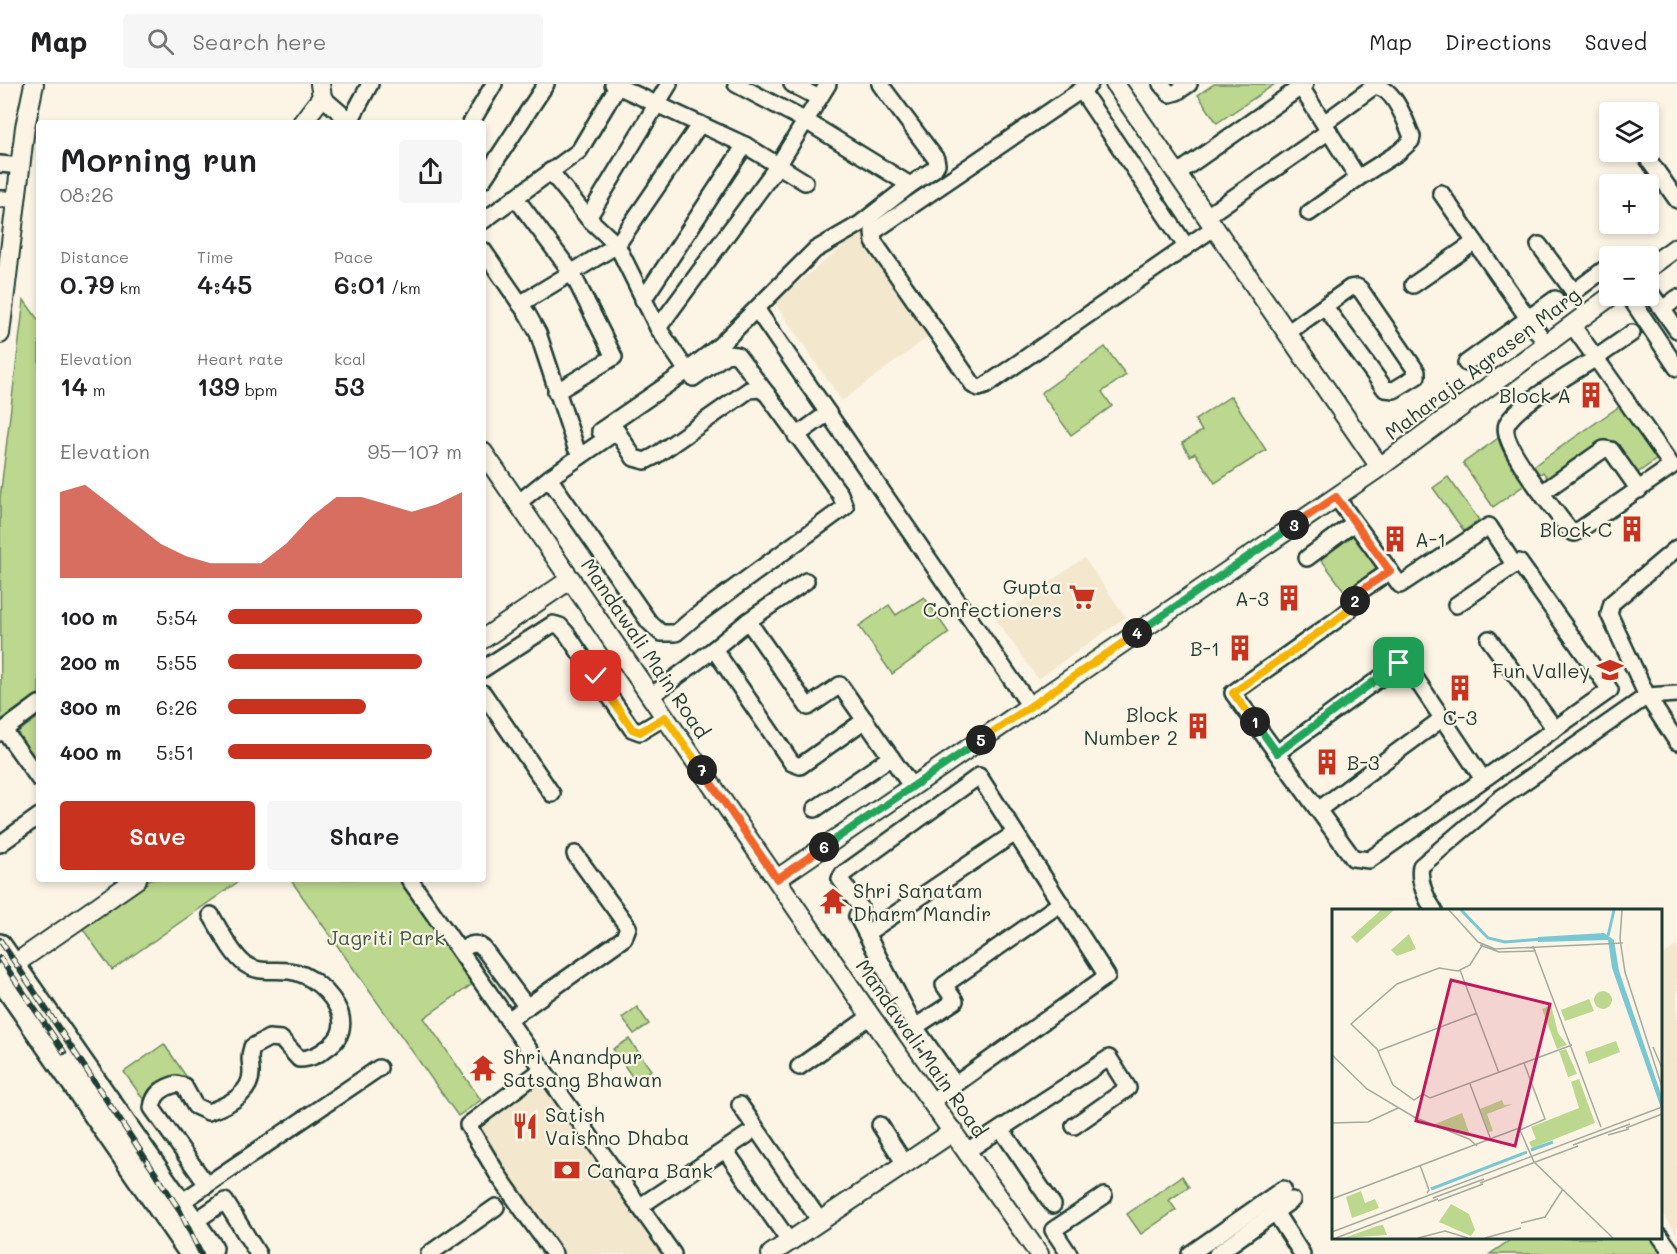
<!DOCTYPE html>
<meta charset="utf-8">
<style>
body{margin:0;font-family:Mali,sans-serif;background:#f6f6f6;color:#202124;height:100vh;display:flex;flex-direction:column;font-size:22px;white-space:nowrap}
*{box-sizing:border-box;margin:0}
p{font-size:20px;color:#757577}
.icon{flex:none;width:33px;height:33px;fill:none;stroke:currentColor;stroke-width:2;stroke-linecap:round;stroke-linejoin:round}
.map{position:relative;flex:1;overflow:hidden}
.sheet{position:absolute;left:36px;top:36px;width:450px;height:762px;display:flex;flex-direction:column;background:#fff;border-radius:6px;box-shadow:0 3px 9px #0003}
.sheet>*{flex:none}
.tools{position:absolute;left:1599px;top:18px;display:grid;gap:12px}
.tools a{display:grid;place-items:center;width:60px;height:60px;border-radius:6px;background:#fff;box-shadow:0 3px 9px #0003;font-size:30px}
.pin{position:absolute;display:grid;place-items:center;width:51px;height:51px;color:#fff;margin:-26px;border-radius:12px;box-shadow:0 3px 9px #0006}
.km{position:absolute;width:30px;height:30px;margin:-15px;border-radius:50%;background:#222;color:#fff;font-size:16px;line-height:30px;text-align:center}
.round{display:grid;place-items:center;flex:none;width:63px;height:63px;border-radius:6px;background:#f6f6f6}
.summary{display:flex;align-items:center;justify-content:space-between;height:102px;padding:0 24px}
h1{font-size:33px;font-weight:600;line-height:45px}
.stats{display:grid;grid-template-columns:repeat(3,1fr);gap:9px;height:102px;padding:6px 24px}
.stats div{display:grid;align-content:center}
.stats b{font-size:26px;font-weight:600}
.stats small{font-size:16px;font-weight:400}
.stats p{font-size:16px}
.chart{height:168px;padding:12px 24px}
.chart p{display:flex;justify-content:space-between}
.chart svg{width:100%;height:108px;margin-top:6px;fill:#c8321e;opacity:.7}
.button{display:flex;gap:12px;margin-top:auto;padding:12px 24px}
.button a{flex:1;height:69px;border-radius:6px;background:#c8321e;color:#fff;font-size:24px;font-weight:600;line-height:69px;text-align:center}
.button a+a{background:#f6f6f6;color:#202124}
ul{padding:0 24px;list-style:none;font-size:20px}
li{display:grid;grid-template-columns:96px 72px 1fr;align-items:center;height:45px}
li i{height:15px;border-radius:8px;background:#c8321e}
header{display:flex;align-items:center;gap:36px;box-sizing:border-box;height:84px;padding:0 30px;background:#fff;border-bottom:2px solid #e0e0e0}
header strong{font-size:28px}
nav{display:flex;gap:33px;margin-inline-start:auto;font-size:21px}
.search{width:420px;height:54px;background:#f6f6f6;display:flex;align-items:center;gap:15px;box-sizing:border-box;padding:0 21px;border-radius:6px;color:#757577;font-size:22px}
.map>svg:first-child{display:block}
</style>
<header>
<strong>Map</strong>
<div class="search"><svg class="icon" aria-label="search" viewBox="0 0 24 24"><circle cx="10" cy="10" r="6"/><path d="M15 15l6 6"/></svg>Search here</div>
<nav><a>Map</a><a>Directions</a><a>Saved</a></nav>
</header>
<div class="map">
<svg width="1677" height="1170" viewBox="0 0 1677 1170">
<rect width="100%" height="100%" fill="#fcf5e5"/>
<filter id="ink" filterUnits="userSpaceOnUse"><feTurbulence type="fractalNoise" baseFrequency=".0167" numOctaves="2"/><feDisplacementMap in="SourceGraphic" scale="12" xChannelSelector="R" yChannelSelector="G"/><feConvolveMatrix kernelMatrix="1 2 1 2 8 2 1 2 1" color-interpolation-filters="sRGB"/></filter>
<g filter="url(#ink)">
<!-- built -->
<g fill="#f3e7cd">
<polygon points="861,148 931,251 842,317 774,218"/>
<polygon points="1084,474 1126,533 1038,595 996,536"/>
<polygon points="1677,861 1677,1150 1660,1127 1661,873"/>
<polygon points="538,989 664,1170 544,1170 457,1045 467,1034"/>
</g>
<!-- green -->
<g fill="#bcd78e" stroke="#6e8a61" stroke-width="1.5">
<polygon points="1214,0 1275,0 1217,39 1198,11"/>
<polygon points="24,216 39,237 39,609 1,636 0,414"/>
<polygon points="1105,263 1126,291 1102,308 1112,322 1071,351 1041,309"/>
<polygon points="1231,312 1266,366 1215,399 1195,369 1190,372 1182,359 1202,347 1195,336"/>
<polygon points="1620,322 1657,375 1632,393 1611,362 1553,402 1543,388 1493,423 1463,379 1507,348 1532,383"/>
<polygon points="1448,393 1479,436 1464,447 1433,404"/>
<polygon points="1355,448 1380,482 1345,508 1320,474"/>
<polygon points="924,513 949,549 892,590 859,542 889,521 896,531"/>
<polygon points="39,633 39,686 15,650"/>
<polygon points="150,795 242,795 112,886 82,844"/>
<polygon points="290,795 401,795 474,899 424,934 481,1016 458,1032"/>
<polygon points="637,923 649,940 634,950 622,934"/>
<polygon points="629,955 651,986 635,997 613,965"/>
<polygon points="164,960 190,998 150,1025 124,988"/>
<polygon points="1182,1092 1189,1103 1169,1116 1176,1126 1141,1150 1127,1130"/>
<polygon points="1513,1154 1652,1154 1664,1170 1490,1170"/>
</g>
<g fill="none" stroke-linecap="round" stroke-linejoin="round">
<!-- minor casing -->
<g stroke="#1f3d34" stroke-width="20">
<g id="minor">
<polyline points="613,0 745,61 805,98"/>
<polyline points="736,0 806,37 910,101"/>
<polyline points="792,0 819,14"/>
<polyline points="1090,0 873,148 874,158 974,302 979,304 985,302 1215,143"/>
<polyline points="1161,0 1170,10 1177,8 1189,0"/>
<polyline points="1301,3 1358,94 1309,129"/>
<polyline points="1081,6 1186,162"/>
<polyline points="322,13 352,39"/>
<polyline points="350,37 370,0"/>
<polyline points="471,39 494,0"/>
<path d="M1324 39 1373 3C1393 0 1406 38 1412 53L1411 57 1399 68 1358 94"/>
<polyline points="1643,68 1677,116"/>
<polyline points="0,80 20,82"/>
<polyline points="550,87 588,134 617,161 658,244 687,287"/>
<polyline points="1178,89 1305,0"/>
<polyline points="483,96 546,0"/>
<polyline points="1441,109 1546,260"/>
<polyline points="515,113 572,189 614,273 556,308"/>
<polyline points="0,115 16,115"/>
<polyline points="1207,132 1329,47"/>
<polyline points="588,134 669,0"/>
<polyline points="483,137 579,67 619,0"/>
<polyline points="1539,161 1574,208 1610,181"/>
<polyline points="483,166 528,231 538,249 576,364"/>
<polyline points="1413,201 1475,158"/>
<polyline points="1648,205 1677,246"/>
<polyline points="1629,212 1677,284"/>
<polyline points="643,216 745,61"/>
<polyline points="520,220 617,161 700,40"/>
<polyline points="1663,225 1677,214"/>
<polyline points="757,226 1030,622"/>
<path d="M1572 241C1606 288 1639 335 1672 382L1575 449 1571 448C1558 430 1498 359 1507 340 1516 321 1576 287 1596 274L1632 249"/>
<polyline points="658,244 779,80 828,0"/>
<polyline points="1287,249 1350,204 1357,203 1360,205 1417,288 1417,292 1394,306 1385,305 1325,223"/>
<polyline points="1466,279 1555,215"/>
<polyline points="693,294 727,270 737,271 767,310"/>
<polyline points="600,347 687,287 719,262 815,166 860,140 910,101 934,85 937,80 936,75 880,0"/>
<polyline points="796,352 828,329"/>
<polyline points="1543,408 1604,365 1611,366 1639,406"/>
<polyline points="1336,413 1390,487 1362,506 1349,526 1335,537 1233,609 1318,726 1443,634"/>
<polyline points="518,419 549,394 649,538 661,549 676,549 696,532 845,423 840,410 767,310 760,305 749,306 655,372 645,377 634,374 617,347 549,394"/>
<polyline points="1677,464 1612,519 1609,530 1647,612 1677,658"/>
<polyline points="1307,474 1354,439"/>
<polyline points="1390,487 1400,501 1489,442 1515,482"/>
<polyline points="748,537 806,497"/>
<polyline points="1489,555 1555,645"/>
<polyline points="714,565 748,537 808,623 840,601 912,703"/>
<polyline points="483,585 553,540 560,542 567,550 632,645 640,648 665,633"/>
<polyline points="483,609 552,710"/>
<polyline points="651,612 714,565 792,679 800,682 865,636"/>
<polyline points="4,646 39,695"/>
<polyline points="0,649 39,620"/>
<polyline points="1277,669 1402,578 1408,583 1483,695"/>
<polyline points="815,725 891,673"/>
<polyline points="1318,726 1353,774 1369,776 1610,606 1519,478 1456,521"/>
<polyline points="0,760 39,732"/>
<polyline points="409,795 673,1170"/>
<path d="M1434 826C1426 815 1418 796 1421 782L1498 716 1647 612 1677 610"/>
<polyline points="867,849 1015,749"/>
<path d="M460 867C469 861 474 857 483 864L527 923"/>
<polyline points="508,936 624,854 628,843 575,770"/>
<polyline points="915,943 955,917 944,901 1061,819"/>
<polyline points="799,983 871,932"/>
<polyline points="543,985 468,1041 498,1091 554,1170"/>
<polyline points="932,1017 1107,892 979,692 843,790 840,795 860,823 860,829 857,832 915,943 955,1000"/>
<polyline points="740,1021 820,1137"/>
<polyline points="880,1041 905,1080"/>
<polyline points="1001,1045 1053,1121"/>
<polyline points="725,1066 789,1157"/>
<polyline points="967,1067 1109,974 1128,1004 1074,1042"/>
<path d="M207 1101 152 1024C154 1009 163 1004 176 1000L184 1002 195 1022 208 1028C226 1022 252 1010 251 987 251 976 248 975 252 963L269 954 281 955 299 975C312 975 321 969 331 961 341 953 344 941 340 929 332 909 310 889 289 887 272 885 260 890 245 880 232 871 219 844 211 831"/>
<polyline points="180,1119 379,984"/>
<polyline points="639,1123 747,1051"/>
<polyline points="1275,1128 1302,1170"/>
<polyline points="194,1138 225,1117 258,1170"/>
<polyline points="1660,1152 1673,1170"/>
<polyline points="429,1170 496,1123"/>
<polyline points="1069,1170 1053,1146 1104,1112"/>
<polyline points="1190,1170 1283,1105"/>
<polyline points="1217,1170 1292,1116"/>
</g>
</g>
<!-- tertiary casing -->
<g stroke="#1f3d34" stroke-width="22">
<g id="tertiary">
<polyline points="1115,0 1380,383"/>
<polyline points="302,39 322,13 320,0"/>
<polyline points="1648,184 1677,163"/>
<polyline points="0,250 25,43 34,0"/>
<polyline points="483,368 862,920 1039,1170"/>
<polyline points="483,555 571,495"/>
<polyline points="777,795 1380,383 1611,212"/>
<polyline points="3,888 137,795"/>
<polyline points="771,1170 954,1047"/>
</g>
</g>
<!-- secondary casing -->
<g stroke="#1f3d34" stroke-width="26">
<g id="secondary">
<polyline points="0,861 212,1164 207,1170"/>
<polyline points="0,894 191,1170"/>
</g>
</g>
<!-- minor -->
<use href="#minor" stroke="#fcf5e5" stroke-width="15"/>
<!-- tertiary -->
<use href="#tertiary" stroke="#fcf5e5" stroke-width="18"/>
<!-- secondary -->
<use href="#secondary" stroke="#fcf5e5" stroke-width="21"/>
<!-- rail casing -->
<g stroke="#1f3d34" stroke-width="6">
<g id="rail">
<polyline points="0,856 179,1125 201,1170"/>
<polyline points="0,874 64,968"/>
</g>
</g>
<!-- rail -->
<use href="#rail" stroke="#fcf5e5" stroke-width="4" stroke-dasharray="11" stroke-linecap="butt"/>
</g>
</g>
<g fill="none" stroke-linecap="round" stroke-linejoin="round" filter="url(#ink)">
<!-- split-1 casing -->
<g stroke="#fff" stroke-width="12">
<polyline id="split-1" points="1255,638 1277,669 1399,579"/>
</g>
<!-- split-2 casing -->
<g stroke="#fff" stroke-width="12">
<polyline id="split-2" points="1255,638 1233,609 1335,537 1349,526 1355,517"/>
</g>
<!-- split-3 casing -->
<g stroke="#fff" stroke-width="12">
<polyline id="split-3" points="1294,441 1336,413 1390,487 1362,506 1355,517"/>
</g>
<!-- split-4 casing -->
<g stroke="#fff" stroke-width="12">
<polyline id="split-4" points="1137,549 1294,441"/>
</g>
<!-- split-5 casing -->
<g stroke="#fff" stroke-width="12">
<polyline id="split-5" points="981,656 1137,549"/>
</g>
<!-- split-6 casing -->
<g stroke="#fff" stroke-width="12">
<polyline id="split-6" points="824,763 981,656"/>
</g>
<!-- split-7 casing -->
<g stroke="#fff" stroke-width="12">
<polyline id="split-7" points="702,686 777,795 824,763"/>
</g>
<!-- split-8 casing -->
<g stroke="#fff" stroke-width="12">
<polyline id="split-8" points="596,592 632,645 640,648 665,633 702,686"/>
</g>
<!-- split-1 -->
<use href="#split-1" stroke="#22a559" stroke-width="8"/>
<!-- split-2 -->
<use href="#split-2" stroke="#f5b400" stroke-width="8"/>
<!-- split-3 -->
<use href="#split-3" stroke="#f0652b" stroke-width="8"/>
<!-- split-4 -->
<use href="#split-4" stroke="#22a559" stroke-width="8"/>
<!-- split-5 -->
<use href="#split-5" stroke="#f5b400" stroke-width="8"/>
<!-- split-6 -->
<use href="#split-6" stroke="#22a559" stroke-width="8"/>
<!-- split-7 -->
<use href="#split-7" stroke="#f0652b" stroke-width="8"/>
<!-- split-8 -->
<use href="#split-8" stroke="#f5b400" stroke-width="8"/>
</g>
<!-- icons -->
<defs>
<g id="building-bare" transform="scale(2.07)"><path d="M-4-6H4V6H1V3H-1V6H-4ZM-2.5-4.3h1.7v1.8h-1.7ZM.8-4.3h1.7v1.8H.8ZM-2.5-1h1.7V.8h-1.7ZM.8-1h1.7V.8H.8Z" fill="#c8321e" stroke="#fcf5e5" stroke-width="2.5" paint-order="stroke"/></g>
<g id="supermarket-bare" transform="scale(2.07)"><path d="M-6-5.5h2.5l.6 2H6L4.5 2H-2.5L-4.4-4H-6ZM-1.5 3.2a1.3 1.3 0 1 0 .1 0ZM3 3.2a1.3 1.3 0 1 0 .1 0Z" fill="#c8321e" stroke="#fcf5e5" stroke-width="2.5" paint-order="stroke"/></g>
<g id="school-bare" transform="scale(2.07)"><path d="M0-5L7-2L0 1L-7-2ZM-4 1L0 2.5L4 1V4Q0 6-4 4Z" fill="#c8321e" stroke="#fcf5e5" stroke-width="2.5" paint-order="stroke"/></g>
<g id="temple-bare" transform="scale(2.07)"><path d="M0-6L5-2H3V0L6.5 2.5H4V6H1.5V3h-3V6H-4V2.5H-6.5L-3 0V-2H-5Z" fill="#c8321e" stroke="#fcf5e5" stroke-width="2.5" paint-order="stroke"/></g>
<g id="restaurant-bare" transform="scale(2.07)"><path d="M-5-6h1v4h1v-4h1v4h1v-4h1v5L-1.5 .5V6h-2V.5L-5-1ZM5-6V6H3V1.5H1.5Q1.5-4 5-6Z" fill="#c8321e" stroke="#fcf5e5" stroke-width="2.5" paint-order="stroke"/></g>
<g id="bank-bare" transform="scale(2.07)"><path d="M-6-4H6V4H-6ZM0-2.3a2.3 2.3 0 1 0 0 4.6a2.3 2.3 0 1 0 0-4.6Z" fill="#c8321e" stroke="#fcf5e5" stroke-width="2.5" paint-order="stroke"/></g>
</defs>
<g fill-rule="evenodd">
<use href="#building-bare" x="1591" y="311"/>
<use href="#building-bare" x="1632" y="445"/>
<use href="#building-bare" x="1395" y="455"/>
<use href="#supermarket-bare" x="1082" y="513"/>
<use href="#building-bare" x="1289" y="514"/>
<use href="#building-bare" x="1240" y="564"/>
<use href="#school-bare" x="1610" y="586"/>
<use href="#building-bare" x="1460" y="604"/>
<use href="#building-bare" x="1198" y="642"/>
<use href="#building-bare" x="1327" y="678"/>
<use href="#temple-bare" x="833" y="817"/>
<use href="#temple-bare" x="483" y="984"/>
<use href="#restaurant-bare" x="525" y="1042"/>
<use href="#bank-bare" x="567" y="1086"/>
</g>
<g text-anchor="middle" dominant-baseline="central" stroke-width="4.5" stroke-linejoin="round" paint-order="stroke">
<!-- street labels -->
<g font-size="20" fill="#1f3d34" stroke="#fcf5e5">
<text transform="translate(1482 279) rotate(-37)">Maharaja Agrasen Marg</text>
<text transform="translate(646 564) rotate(56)">Mandawali Main Road</text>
<text transform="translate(922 964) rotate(55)">Mandawali Main Road</text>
</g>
<!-- poi labels -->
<g font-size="20" fill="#1f3d34" stroke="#fcf5e5" text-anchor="end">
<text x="1571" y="311">Block A</text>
<text x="1612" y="445">Block C</text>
<text x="1415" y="455" text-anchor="start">A-1</text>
<text x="1062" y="502">Gupta<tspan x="1062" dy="23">Confectioners</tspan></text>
<text x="1269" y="514">A-3</text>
<text x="1220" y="564">B-1</text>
<text x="1590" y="586">Fun Valley</text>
<text x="1178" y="630">Block<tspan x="1178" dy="23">Number 2</tspan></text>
<text x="1460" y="633" text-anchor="middle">C-3</text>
<text x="1347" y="678" text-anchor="start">B-3</text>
<text x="853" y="806" text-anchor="start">Shri Sanatam<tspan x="853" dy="23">Dharm Mandir</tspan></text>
<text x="503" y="972" text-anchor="start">Shri Anandpur<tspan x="503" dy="23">Satsang Bhawan</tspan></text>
<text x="545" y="1030" text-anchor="start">Satish<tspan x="545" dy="23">Vaishno Dhaba</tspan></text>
<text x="587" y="1086" text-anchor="start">Canara Bank</text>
</g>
<!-- park labels -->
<g font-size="20" fill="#3e5c46" stroke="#fcf5e5">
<text x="386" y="853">Jagriti Park</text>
</g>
</g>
<!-- overview -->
<g transform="translate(1332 825)">
<rect width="330" height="330" fill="#fcf5e5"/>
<path d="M49 1H62L25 34 19 28ZM77 25 84 40 65 47 59 41ZM262 91a9 9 0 1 1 18 0a9 9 0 1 1-18 0ZM257 90 262 102 233 112 229 101ZM219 96 226 124 235 136 225 140 210 100ZM284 132 288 143 257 155 253 143ZM234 140 245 165 236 168 227 142ZM247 170 263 214 200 239 197 233 204 230 199 218 247 199 239 173ZM170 191 172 196 181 195 155 205 161 222 157 223 148 200ZM130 204 138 226 135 227 103 215ZM29 282 33 294 43 290 47 299 20 309 14 288ZM119 295 137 305 143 321 139 327 107 313ZM51 316 55 326 12 329 45 317Z" fill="#bcd78e"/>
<path d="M272 24 282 31 287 62 330 188V202L280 59 276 31 206 33V28Z" fill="#78c7d3"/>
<path fill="none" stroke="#78c7d3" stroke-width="3" d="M129 1 156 29 173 33 210 30M276 27 282 1M199 241 221 233M99 280 195 243"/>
<path fill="none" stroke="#a4ab9e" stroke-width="1.5" d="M117 1 146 33 163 40 291 34M290 1 288 30 293 63 330 178M151 35 138 56 126 62 107 59 65 75 19 115 45 140 61 176 82 191 91 185 98 189 240 136M148 36 167 43 204 42M201 37 269 218M128 61 167 164M321 138 330 159M46 142 145 104M0 146 35 180 82 208 137 230 145 237M138 175 159 231M0 214 36 213 66 199M294 219 330 205M188 221 213 210 192 154M276 226 297 220M241 236 298 215M88 256 97 281 95 284M148 274 246 237M101 289 152 270M0 290 187 219 202 253 281 329M106 292 151 275M189 314 213 308 231 280M0 323 330 198M4 329 106 290M86 329 113 322 136 329M153 329 189 319"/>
<path fill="#c2185b" fill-opacity="0.15" stroke="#c2185b" stroke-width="3" d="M119 71 218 95 183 237 84 212Z"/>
<rect width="330" height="330" fill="none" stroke="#1f3d34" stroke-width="3"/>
</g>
</svg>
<div class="tools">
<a><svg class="icon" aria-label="layers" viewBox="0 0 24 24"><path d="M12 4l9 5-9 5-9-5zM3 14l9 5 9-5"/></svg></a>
<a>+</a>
<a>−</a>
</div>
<div class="pin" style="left:1399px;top:579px;background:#1e9e55"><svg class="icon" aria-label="arrive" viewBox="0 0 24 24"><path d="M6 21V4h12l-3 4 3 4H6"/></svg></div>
<div class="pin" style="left:596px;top:592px;background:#d93025"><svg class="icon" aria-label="check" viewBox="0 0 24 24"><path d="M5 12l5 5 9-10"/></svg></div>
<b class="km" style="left:1255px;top:638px">1</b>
<b class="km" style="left:1355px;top:517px">2</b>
<b class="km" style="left:1294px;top:441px">3</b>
<b class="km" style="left:1137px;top:549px">4</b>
<b class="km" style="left:981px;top:656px">5</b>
<b class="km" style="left:824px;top:763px">6</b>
<b class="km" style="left:702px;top:686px">7</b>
<section class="sheet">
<div class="summary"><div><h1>Morning run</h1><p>08:26</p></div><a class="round"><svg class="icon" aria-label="share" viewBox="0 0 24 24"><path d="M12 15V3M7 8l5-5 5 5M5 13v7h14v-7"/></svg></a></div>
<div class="stats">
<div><p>Distance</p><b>0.79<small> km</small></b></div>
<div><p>Time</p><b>4:45</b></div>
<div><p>Pace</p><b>6:01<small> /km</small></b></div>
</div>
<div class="stats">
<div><p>Elevation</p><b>14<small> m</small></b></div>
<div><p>Heart rate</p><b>139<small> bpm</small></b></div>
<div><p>kcal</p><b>53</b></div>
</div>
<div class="chart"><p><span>Elevation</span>95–107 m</p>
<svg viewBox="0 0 160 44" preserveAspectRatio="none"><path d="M0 44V9L10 6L20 14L30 22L40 30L50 35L60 38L70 38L80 38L90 30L100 19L110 11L120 11L130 14L140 17L150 14L160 9V44z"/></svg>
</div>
<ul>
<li><b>100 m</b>5:54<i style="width:83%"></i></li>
<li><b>200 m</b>5:55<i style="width:83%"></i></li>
<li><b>300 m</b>6:26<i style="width:59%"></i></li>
<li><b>400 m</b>5:51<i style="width:87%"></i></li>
</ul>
<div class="button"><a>Save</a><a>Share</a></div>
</section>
</div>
